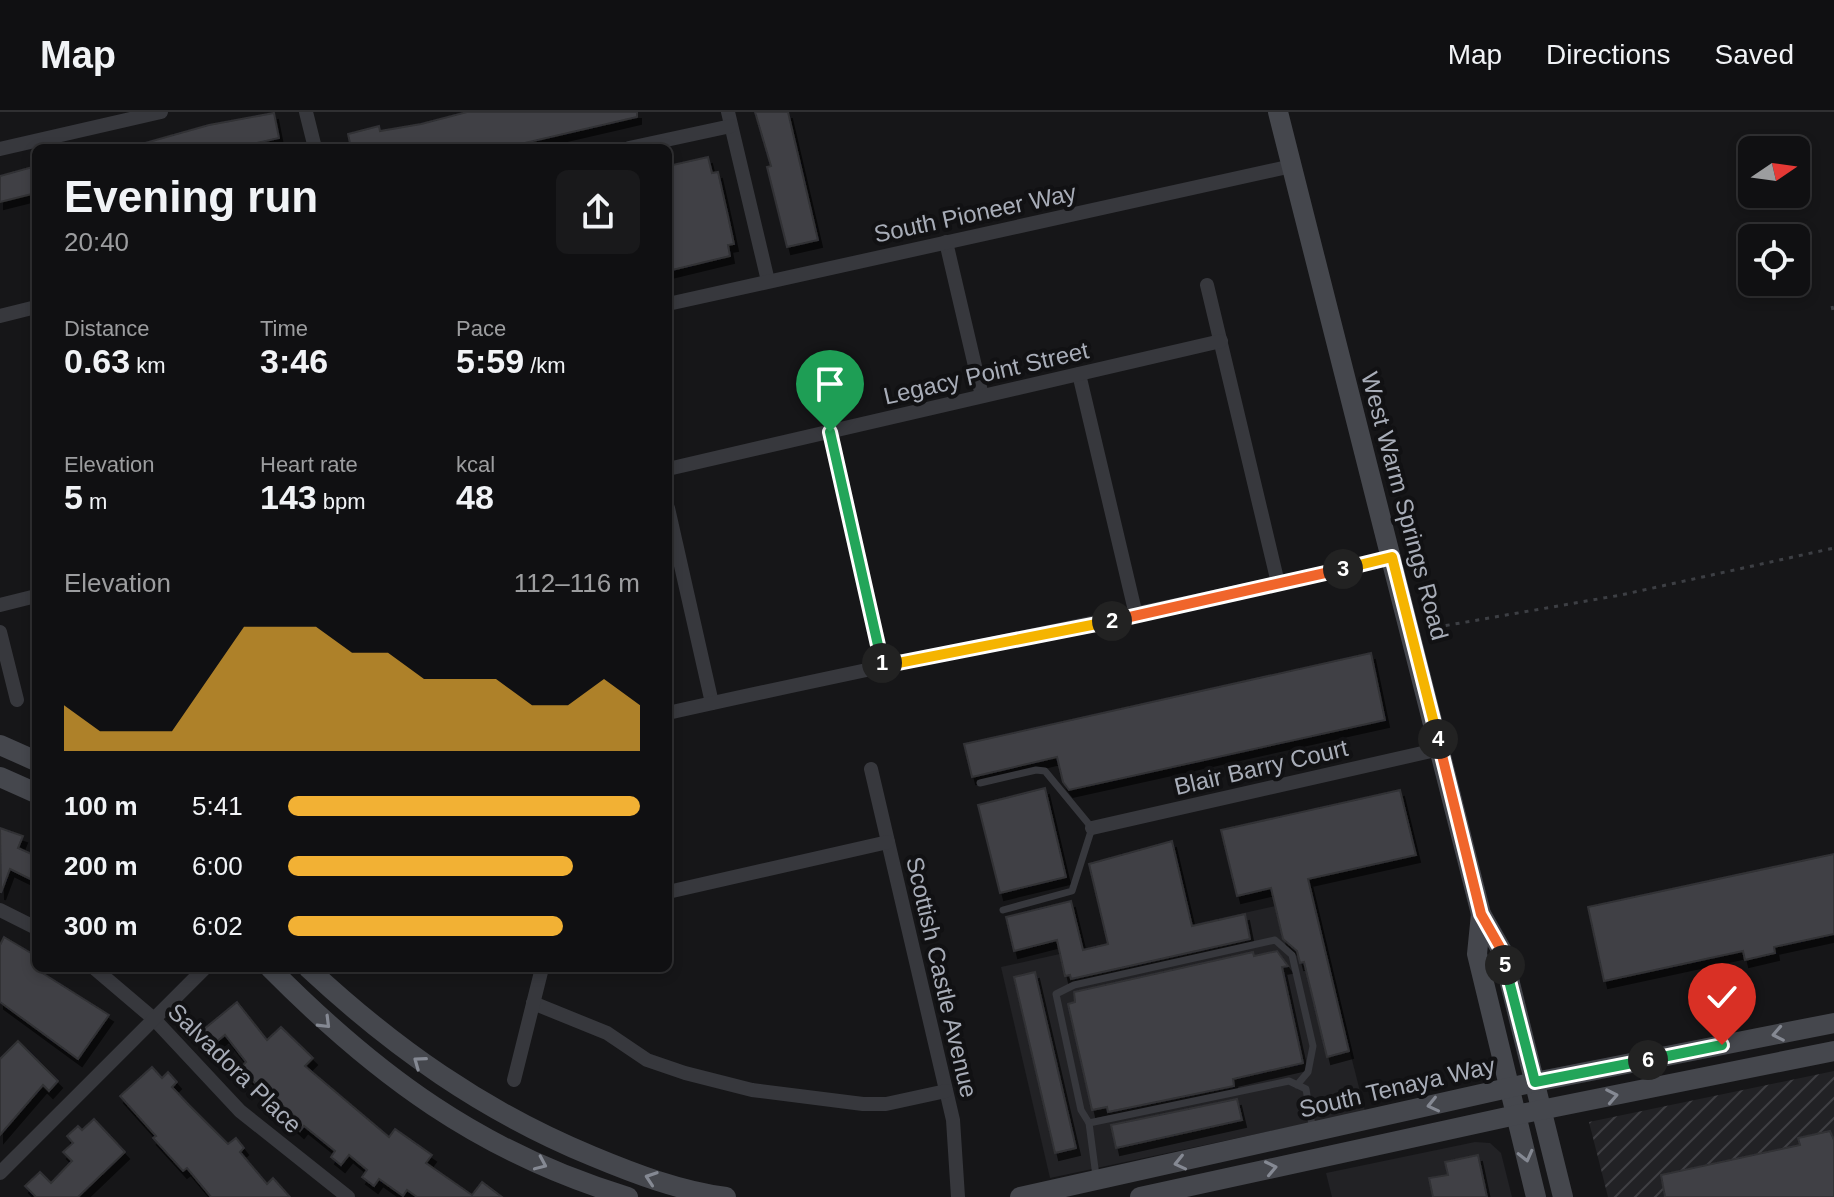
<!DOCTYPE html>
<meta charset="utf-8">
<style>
body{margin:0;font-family:Helvetica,sans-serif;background:#19191b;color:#f1f3f6;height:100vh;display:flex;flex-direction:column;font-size:30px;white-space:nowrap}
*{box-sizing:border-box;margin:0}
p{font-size:26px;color:#9c9d9f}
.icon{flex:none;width:44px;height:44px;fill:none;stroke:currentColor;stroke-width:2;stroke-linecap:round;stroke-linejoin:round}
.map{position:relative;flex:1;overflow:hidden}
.drawer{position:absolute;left:32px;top:32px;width:640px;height:828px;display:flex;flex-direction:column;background:#101012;border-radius:12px;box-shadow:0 4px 12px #0003,0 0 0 2px #303032}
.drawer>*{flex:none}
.needle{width:52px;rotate:77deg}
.fabs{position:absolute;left:1738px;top:24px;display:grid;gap:16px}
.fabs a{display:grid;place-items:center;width:72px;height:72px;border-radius:12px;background:#101012;box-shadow:0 4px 12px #0003,0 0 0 2px #303032;font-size:40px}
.pin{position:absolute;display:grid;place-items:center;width:68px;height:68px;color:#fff;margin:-82px -34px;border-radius:50% 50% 50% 0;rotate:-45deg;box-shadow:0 0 8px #0007}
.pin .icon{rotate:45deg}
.km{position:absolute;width:40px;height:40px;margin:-20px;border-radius:50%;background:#222;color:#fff;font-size:22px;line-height:40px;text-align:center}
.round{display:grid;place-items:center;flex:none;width:84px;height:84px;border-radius:12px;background:#19191b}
.overview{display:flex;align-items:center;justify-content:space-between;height:136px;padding:0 32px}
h1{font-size:44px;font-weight:800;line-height:60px}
.stats{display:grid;grid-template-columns:repeat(3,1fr);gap:12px;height:136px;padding:8px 32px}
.stats div{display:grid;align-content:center}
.stats b{font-size:34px;font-weight:800}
.stats small{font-size:22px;font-weight:400}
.stats p{font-size:22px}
.chart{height:224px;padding:16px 32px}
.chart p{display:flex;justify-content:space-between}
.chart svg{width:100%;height:144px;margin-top:8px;fill:#f2b134;opacity:.7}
ul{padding:0 32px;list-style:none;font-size:26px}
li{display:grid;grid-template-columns:128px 96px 1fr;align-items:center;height:60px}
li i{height:20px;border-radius:10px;background:#f2b134}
header{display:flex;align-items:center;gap:48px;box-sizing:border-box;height:112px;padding:0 40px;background:#101012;border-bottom:2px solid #303032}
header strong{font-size:38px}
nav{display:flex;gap:44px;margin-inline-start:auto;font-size:28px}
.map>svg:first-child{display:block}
</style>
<header>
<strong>Map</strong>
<nav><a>Map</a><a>Directions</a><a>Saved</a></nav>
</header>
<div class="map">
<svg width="1834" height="1085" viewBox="0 0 1834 1085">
<defs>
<pattern id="industrial-furrows" width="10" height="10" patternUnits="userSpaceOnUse" patternTransform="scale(2)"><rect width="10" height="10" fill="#222225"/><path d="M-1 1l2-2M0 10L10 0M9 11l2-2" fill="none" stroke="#3f3f43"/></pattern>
<filter id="shadow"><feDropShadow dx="4" dy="7" stdDeviation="0" flood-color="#0009"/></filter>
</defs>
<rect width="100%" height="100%" fill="#161618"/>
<!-- built -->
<g fill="#222225">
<polygon points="1311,786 1365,999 1050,1066 1001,855"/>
<polygon points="1475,1030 1490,1031 1501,1041 1512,1085 1332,1085 1326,1061"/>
</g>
<!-- industrial -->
<polygon fill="url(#industrial-furrows)" points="1834,959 1834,1085 1608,1085 1589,1010"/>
<!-- building -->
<g fill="#404145" stroke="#303034" stroke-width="2" filter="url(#shadow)">
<polygon points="467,0 637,0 637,5 503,36 351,36 348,22 379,14 380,19 421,12"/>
<polygon points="755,0 788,0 818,128 787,135 767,55 771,54"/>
<polygon points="274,1 279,26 235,36 145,36 145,31 209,13"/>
<polygon points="708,45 712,61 718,60 728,104 734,132 728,133 730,144 668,159 668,54"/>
<polygon points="36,54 36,81 0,90 0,64"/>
<polygon points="1371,541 1385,608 1069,678 1063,670 1057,645 972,665 964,632"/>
<polygon points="1045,676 1066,765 1000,781 978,693"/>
<polygon points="1400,678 1416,743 1308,767 1349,939 1327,945 1304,850 1300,851 1297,839 1283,827 1271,776 1237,784 1221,718"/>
<polygon points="0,716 23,724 18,736 36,744 36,770 10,757 1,781"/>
<polygon points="1172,729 1192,814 1245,802 1250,827 1071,867 1070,863 1065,864 1057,828 1014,839 1006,805 1071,789 1083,838 1108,832 1089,752"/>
<polygon points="1834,742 1834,822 1774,835 1775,841 1745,848 1743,839 1604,869 1588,795"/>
<polygon points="4,825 36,844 36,857 109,903 78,947 0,890 0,833"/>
<polygon points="1277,839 1288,854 1282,855 1303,951 1233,967 1234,974 1108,1000 1107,995 1092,998 1068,892 1075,890 1074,880 1253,840 1254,844"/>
<polygon points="1035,860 1076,1036 1055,1041 1014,865"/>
<polygon points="237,890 267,928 281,915 313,946 305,954 389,1025 395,1017 432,1043 426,1051 472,1083 482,1070 502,1085 417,1085 407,1078 403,1084 379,1067 374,1074 362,1065 367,1058 349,1043 341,1053 331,1045 335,1039 304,1014 300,1019 290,1010 294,1004 274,986 267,993 257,982 261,977 240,956 246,950 225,923 209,936 198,922"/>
<polygon points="18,929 58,969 49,979 43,973 0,1023 0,947"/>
<polygon points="152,955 162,966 168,960 177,970 172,975 189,993 228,1032 236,1026 244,1036 240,1040 267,1072 273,1066 290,1085 211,1085 187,1056 183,1059 153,1026 156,1024 120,984"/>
<polygon points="1237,987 1242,1008 1116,1036 1111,1013"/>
<polygon points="94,1007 125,1040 78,1085 36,1085 25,1074 40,1060 51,1071 72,1049 63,1040 73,1031 67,1024 78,1014 82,1018"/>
<polygon points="1830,1019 1834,1028 1834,1085 1665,1085 1661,1063 1800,1033 1798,1026"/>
<polygon points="1478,1043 1487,1085 1433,1085 1429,1066 1448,1063 1445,1050"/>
</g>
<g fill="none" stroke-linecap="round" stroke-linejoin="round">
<!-- path -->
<g stroke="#3d3f44" stroke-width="3" stroke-dasharray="4 6" stroke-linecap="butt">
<polyline points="1832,194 1834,203"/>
<polyline points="1426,517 1621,483 1834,436"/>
</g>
<!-- lane -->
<g stroke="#37383d" stroke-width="7">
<polyline points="1324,461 1389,446"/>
<polyline points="980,671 1036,658 1045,659 1092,716 1072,779 1003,798"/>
<polyline points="1297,973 1308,960 1313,934 1292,843 1275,828 1074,873 1056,882 1081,998 1089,1011 1289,969 1306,977 1313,1019"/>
<polyline points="1089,1011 1096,1064"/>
</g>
<!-- street -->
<g stroke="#37383d" stroke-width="14">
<polyline points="306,0 315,36"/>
<polyline points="728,0 768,169"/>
<polyline points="629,36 731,14"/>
<polyline points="0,37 161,0"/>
<polyline points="946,130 982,284"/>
<polyline points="1207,173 1278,471"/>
<polyline points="668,192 1292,54"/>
<polyline points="0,204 36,195"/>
<polyline points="1079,262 1136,503"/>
<polyline points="830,320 883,554"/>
<polyline points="668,357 1221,229"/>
<polyline points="668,396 712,591"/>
<polyline points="0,493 36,484"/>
<polyline points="0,520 17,588"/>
<path d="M668 601C886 552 1105 510 1323 461"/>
<polyline points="871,657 953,1008 958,1085"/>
<polyline points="1092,716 1440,637"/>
<polyline points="668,780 888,730"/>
<polyline points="0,798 36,816"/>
<polyline points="94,856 154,907 240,999 348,1085"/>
<polyline points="533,891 607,921 647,948 685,961 752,978 863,992 886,992 946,979"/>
<polyline points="514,968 542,856"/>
<polyline points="0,1061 205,856"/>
</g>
<!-- secondary -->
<g stroke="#45474d" stroke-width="20">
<polyline points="1278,0 1481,802 1502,839 1563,1085"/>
<polyline points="0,633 36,649"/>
<polyline points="0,665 36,681"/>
<polyline points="1481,802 1477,842 1536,1085"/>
<path d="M270 856C376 963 481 1041 628 1085"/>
<path d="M308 856C394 936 483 999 592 1044 635 1062 680 1079 726 1085"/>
<polyline points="1020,1085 1535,970 1834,911"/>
<polyline points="1140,1085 1516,1003 1834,939"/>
</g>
</g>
<!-- one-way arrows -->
<defs><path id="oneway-chevron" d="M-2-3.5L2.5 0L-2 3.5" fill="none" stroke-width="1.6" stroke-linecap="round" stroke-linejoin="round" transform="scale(2)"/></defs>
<g stroke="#858993">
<use href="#oneway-chevron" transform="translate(325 911) rotate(45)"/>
<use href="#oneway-chevron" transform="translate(1778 922) rotate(169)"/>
<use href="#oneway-chevron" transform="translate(419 950) rotate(-144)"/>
<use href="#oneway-chevron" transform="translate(1612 984) rotate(-11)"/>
<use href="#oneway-chevron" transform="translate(1433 993) rotate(167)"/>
<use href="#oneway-chevron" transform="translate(1526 1044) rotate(76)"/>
<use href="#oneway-chevron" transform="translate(1180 1051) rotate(167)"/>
<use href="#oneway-chevron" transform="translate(541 1052) rotate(24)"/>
<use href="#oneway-chevron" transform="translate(1271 1056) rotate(-12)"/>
<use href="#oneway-chevron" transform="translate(651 1066) rotate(-161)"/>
</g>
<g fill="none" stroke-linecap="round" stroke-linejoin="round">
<!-- split-1 casing -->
<g stroke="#fff" stroke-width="16">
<polyline id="split-1" points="830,320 882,551"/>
</g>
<!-- split-2 casing -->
<g stroke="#fff" stroke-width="16">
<polyline id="split-2" points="882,551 883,554 1112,509"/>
</g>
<!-- split-3 casing -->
<g stroke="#fff" stroke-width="16">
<polyline id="split-3" points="1112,509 1343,457"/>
</g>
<!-- split-4 casing -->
<g stroke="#fff" stroke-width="16">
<polyline id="split-4" points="1343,457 1392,445 1438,627"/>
</g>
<!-- split-5 casing -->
<g stroke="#fff" stroke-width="16">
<polyline id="split-5" points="1438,627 1481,802 1502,839 1505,853"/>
</g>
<!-- split-6 casing -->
<g stroke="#fff" stroke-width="16">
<polyline id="split-6" points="1505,853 1535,970 1648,948"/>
</g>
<!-- split-7 casing -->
<g stroke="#fff" stroke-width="16">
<polyline id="split-7" points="1648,948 1722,933"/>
</g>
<!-- split-1 -->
<use href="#split-1" stroke="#22a559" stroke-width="10"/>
<!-- split-2 -->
<use href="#split-2" stroke="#f5b400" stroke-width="10"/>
<!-- split-3 -->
<use href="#split-3" stroke="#f0652b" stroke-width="10"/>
<!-- split-4 -->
<use href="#split-4" stroke="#f5b400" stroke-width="10"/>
<!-- split-5 -->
<use href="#split-5" stroke="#f0652b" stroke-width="10"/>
<!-- split-6 -->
<use href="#split-6" stroke="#22a559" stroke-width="10"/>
<!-- split-7 -->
<use href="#split-7" stroke="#22a559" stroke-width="10"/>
</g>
<g text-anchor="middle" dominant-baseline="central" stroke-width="8" stroke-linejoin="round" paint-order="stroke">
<!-- street labels -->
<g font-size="24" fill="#a8adb8" stroke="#111113">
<text transform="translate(975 101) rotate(-12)">South Pioneer Way</text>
<text transform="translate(986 261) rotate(-13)">Legacy Point Street</text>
<text transform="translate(1405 394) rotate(75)">West Warm Springs Road</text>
<text transform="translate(1261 655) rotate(-13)">Blair Barry Court</text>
<text transform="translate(942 865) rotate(77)">Scottish Castle Avenue</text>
<text transform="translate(235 956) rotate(44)">Salvadora Place</text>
<text transform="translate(1397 975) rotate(-13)">South Tenaya Way</text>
</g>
</g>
</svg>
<div class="fabs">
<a><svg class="needle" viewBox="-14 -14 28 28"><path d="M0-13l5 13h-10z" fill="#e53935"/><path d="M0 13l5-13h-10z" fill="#9c9d9f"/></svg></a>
<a><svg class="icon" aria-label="locate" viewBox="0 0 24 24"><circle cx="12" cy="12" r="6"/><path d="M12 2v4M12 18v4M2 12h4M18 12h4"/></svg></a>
</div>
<div class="pin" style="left:830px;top:320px;background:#1e9e55"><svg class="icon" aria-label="arrive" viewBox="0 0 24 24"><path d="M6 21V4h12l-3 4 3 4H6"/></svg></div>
<div class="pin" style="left:1722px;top:933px;background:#d93025"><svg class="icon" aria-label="check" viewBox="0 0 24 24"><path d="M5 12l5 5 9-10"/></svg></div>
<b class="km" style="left:882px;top:551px">1</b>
<b class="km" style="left:1112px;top:509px">2</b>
<b class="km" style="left:1343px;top:457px">3</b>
<b class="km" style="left:1438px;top:627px">4</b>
<b class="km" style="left:1505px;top:853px">5</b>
<b class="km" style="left:1648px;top:948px">6</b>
<section class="drawer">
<div class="overview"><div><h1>Evening run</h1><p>20:40</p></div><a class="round"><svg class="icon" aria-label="share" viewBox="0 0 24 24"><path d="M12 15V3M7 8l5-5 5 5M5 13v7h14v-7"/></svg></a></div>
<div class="stats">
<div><p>Distance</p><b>0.63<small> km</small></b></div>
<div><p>Time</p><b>3:46</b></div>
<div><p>Pace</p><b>5:59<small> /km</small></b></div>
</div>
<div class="stats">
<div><p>Elevation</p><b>5<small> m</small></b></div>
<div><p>Heart rate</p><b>143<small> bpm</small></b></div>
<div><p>kcal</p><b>48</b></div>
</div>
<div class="chart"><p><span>Elevation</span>112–116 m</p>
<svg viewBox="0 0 160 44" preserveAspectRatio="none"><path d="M0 44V30L10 38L20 38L30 38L40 22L50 6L60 6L70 6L80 14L90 14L100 22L110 22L120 22L130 30L140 30L150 22L160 30V44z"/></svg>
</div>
<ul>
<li><b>100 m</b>5:41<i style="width:100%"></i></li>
<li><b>200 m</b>6:00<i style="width:81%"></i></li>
<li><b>300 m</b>6:02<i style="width:78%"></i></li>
</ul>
</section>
</div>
